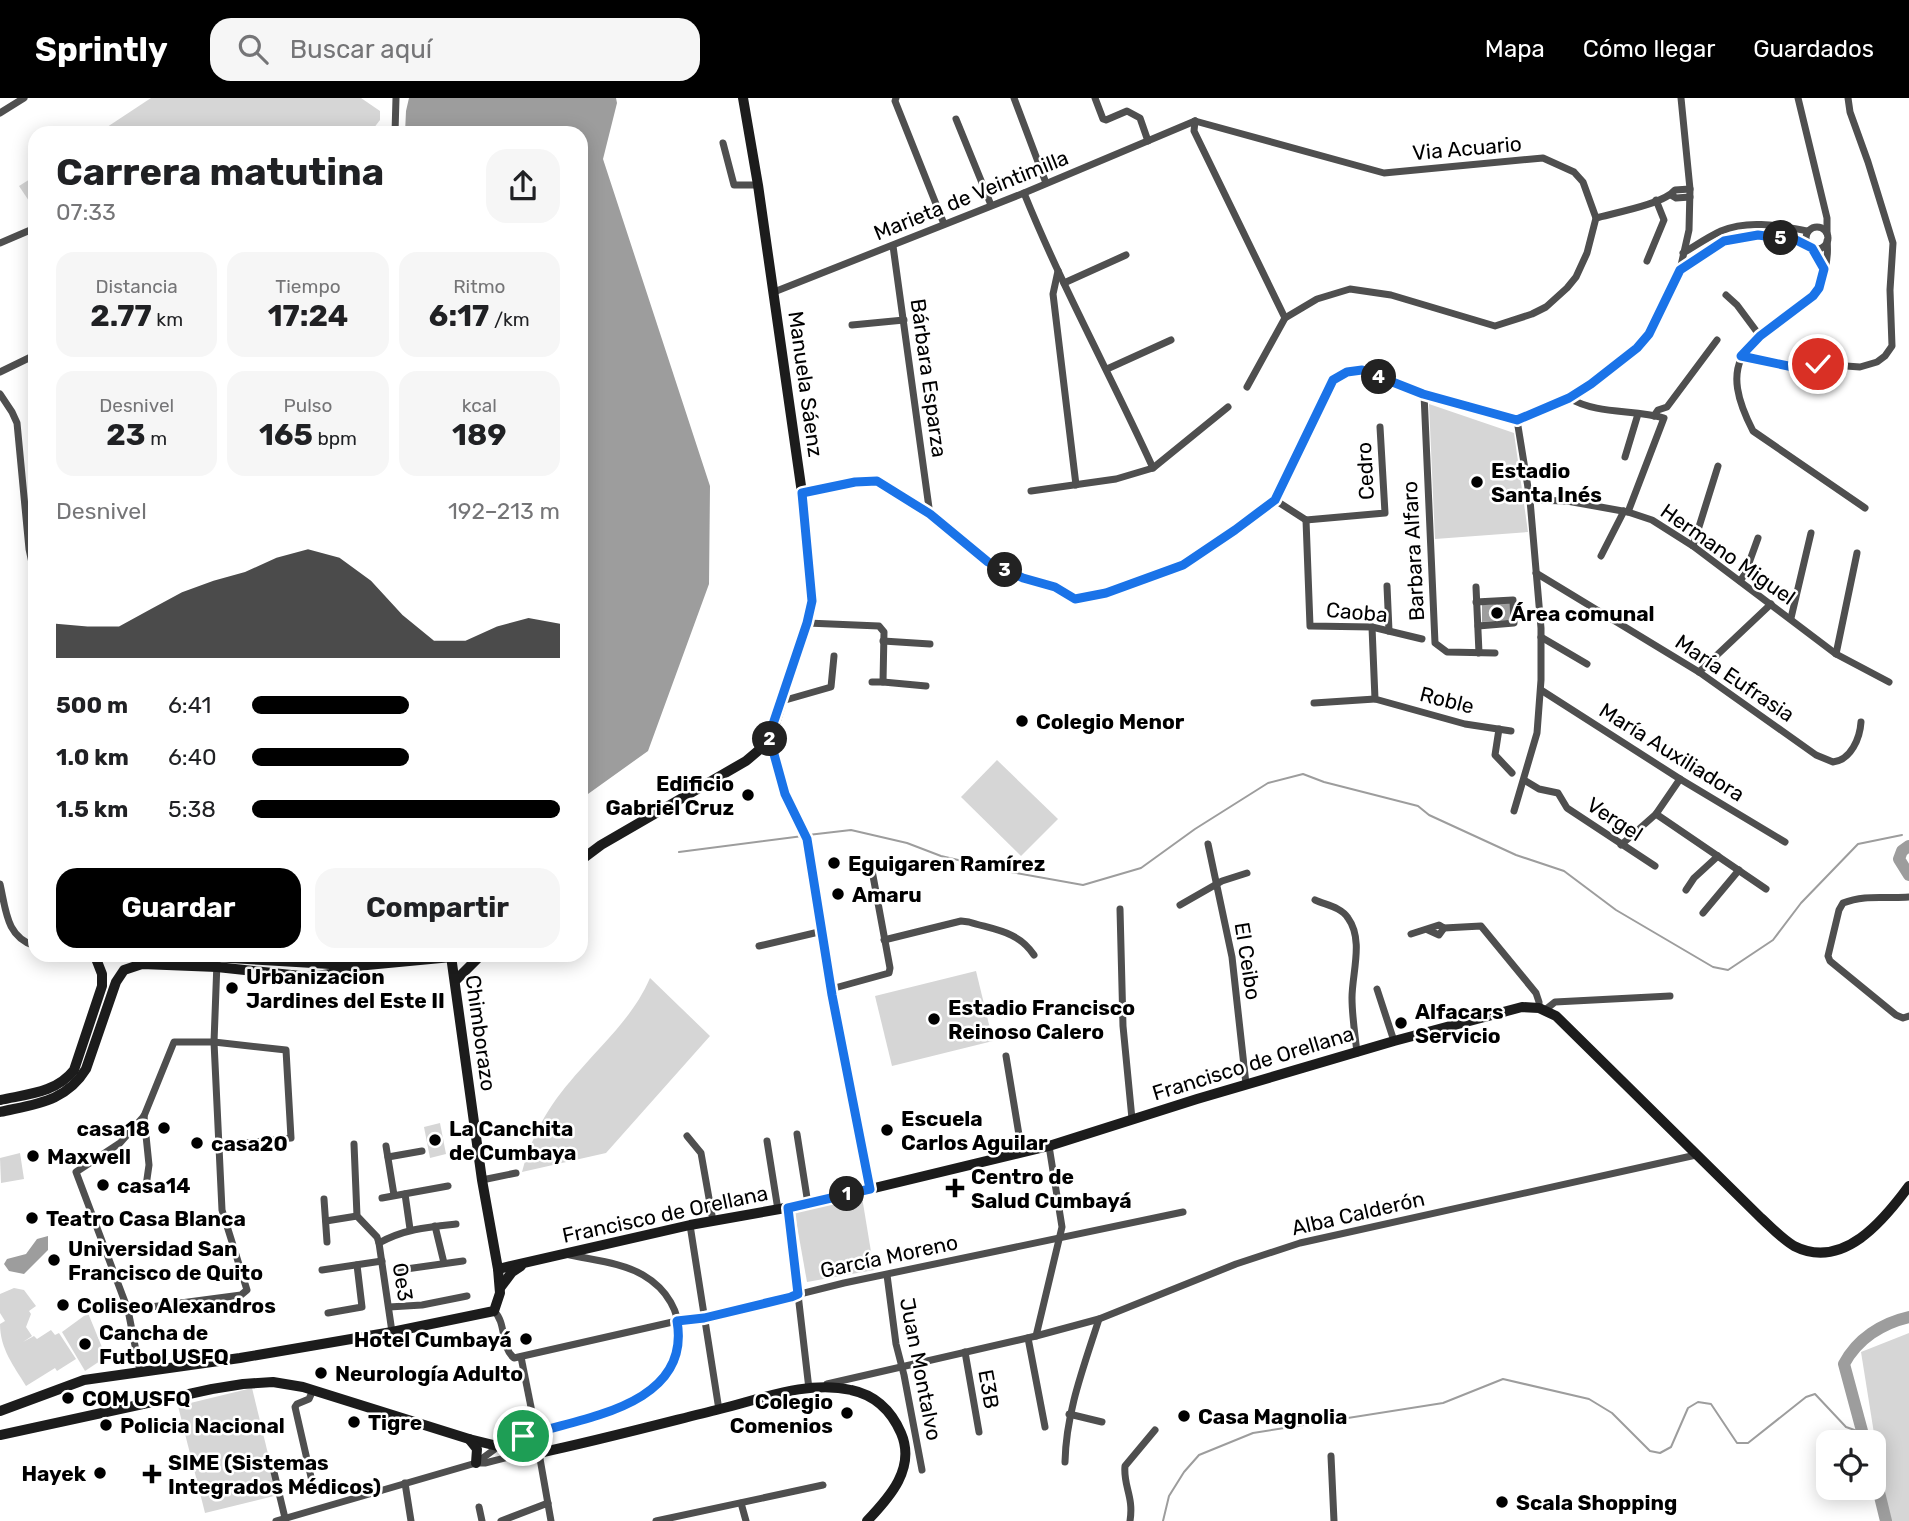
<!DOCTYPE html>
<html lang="es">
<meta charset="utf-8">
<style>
body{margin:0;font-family:Rubik,sans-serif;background:#f6f6f6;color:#202124;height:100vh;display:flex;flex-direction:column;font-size:26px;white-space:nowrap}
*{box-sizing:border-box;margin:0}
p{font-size:23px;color:#757577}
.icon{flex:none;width:38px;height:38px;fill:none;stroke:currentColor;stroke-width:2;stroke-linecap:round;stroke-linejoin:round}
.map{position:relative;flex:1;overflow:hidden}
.drawer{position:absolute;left:28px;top:28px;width:560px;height:836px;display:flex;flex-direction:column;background:#fff;border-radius:21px;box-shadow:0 4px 18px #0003}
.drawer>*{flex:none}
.buttons{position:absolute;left:1816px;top:1332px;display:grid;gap:14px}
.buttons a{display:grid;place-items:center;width:70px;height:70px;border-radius:14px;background:#fff;box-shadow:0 4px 18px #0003;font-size:35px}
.pin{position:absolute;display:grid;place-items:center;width:60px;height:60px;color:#fff;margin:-30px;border:4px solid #fff;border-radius:50%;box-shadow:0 2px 7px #0007}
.km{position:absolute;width:35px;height:35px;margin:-18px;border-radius:50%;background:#222;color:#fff;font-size:19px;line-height:35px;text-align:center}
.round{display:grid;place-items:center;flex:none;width:74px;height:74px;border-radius:21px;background:#f6f6f6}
.head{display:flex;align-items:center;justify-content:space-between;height:119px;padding:0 28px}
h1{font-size:38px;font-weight:700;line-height:52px}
.figures{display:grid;grid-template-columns:repeat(3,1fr);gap:10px;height:119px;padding:7px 28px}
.figures div{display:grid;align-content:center;border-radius:18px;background:#f6f6f6;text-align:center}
.figures b{font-size:30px;font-weight:700}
.figures small{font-size:19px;font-weight:400}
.figures p{font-size:19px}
.chart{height:196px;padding:14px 28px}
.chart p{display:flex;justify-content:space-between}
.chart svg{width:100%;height:126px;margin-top:7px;fill:#000;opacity:.7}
.primary-button{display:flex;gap:14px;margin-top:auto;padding:14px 28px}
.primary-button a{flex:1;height:80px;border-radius:21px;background:#000;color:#fff;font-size:28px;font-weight:700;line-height:80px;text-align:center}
.primary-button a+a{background:#f6f6f6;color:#202124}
ul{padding:0 28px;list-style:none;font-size:23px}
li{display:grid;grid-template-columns:112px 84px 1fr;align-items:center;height:52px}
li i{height:18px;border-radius:9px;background:#000}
header{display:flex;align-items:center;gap:42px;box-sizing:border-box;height:98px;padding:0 35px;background:#000;color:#fff}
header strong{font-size:33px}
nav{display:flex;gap:38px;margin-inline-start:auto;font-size:24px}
.search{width:490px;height:63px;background:#f6f6f6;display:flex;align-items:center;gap:18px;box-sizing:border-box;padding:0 24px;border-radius:21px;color:#757577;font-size:26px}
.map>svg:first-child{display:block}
</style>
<header>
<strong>Sprintly</strong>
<div class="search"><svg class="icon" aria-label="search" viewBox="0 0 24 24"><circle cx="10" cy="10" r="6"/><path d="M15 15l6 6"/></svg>Buscar aquí</div>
<nav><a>Mapa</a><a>Cómo llegar</a><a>Guardados</a></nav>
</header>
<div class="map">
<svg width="1909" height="1423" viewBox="0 0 1909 1423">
<rect width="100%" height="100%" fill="#fff"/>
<!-- green -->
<g fill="#d6d6d6">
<polygon points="151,0 361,0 380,13 380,22 370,35 98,35"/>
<polygon points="35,78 35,112 19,88"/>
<polygon points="1429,306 1514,335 1528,434 1435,441"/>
<polygon points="997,662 1058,721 1021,758 961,699"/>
<polygon points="976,873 993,943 892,968 875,898"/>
<path d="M650 880 710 938 606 1055 522 1074C534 1031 551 1004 581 971 607 941 634 917 650 880Z"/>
<polygon points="440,1025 446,1056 430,1060 424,1029"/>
<polygon points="20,1055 24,1081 1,1085 0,1060"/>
<polygon points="862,1099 874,1172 807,1184 794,1111"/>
<path d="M14 1190 24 1192 36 1208 29 1213 31 1216 26 1229 32 1238 23 1244 34 1238 37 1241 51 1232 55 1237 59 1235 76 1261 57 1273 55 1270 26 1288C14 1268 0 1251 0 1226L5 1223 0 1215V1196Z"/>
<polygon points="88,1215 106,1259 85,1273 62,1234"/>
<polygon points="1909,1235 1909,1423 1888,1423 1861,1254"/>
<polygon points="252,1290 278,1397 205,1415 178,1308"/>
</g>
<!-- water -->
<g fill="#9d9d9d">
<polygon points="409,0 616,0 617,5 603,61 710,388 709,486 648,653 581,701 581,35 405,35 406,13"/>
<polygon points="1512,504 1513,522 1482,524 1482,507"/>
<polygon points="48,1138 48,1152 24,1176 9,1173 4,1166 7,1161 26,1156 37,1141"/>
</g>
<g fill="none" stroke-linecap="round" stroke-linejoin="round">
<!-- stream -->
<g stroke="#9d9d9d" stroke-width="2">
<polyline points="808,737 851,732 907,745 941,758 1005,773 1083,787 1141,770 1195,731 1268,685 1303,676 1324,684 1418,708 1429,717 1516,757 1564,773 1616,812 1713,869 1728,872 1773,842 1801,805 1858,746 1902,737"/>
<polyline points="679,754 803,738"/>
<polyline points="1163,1423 1169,1398 1184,1374 1199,1357 1253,1335 1443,1305 1503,1281 1589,1301 1612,1315 1650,1353 1660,1355 1671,1349 1688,1310 1698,1304 1711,1306 1737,1345 1748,1345 1806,1299 1815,1296 1846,1329 1863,1335"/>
</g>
<!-- river -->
<g stroke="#9d9d9d" stroke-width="12">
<polyline points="1909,748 1902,753 1899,761 1909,777"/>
<path d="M1865 1344 1844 1266C1857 1241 1882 1225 1909 1219"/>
<polyline points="1874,1374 1886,1423"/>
</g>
<!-- street -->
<g stroke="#4f4f4f" stroke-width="7">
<polyline points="896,0 895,3 944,126"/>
<polyline points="1014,0 1046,85"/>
<polyline points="1095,0 1103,21 1106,22 1127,13 1140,20 1148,43"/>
<polyline points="1798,0 1827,120 1827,135"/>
<polyline points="0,15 24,0"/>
<polyline points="956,21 991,107"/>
<polyline points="1195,23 1384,75 1543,60 1574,74 1583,84 1596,120 1587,155 1576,179 1567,190 1546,209 1532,216 1495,228 1391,197 1350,191 1317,201 1285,220 1247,289"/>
<polyline points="1195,23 1194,33 1285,220"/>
<polyline points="395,35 396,0"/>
<polyline points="723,45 734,87 758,87"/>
<path d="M1024 95C1062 189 1111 278 1153 370"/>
<polyline points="1671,97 1676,100 1690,99"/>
<path d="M1596 120C1614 115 1664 106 1675 92L1690 91"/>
<circle cx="1817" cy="140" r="11"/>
<path d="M1827 143C1829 161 1824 184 1813 198 1755 242 1712 254 1753 333L1865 410"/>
<polyline points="0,145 35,130"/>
<polyline points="893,148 930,417"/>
<polyline points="1812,150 1823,171"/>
<path d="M1683 155C1695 148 1708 139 1721 133 1749 121 1780 128 1808 133"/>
<polyline points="1647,163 1664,122 1656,102"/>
<path d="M1680 172C1693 163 1707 152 1721 145 1746 132 1783 137 1807 146"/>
<polyline points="1058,173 1053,196 1076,387"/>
<polyline points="1064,185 1126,157"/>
<polyline points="774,194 1024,95 1195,23"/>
<polyline points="1726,197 1737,207 1760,238"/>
<polyline points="852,227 904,222"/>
<polyline points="1741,258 1793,269 1818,266 1860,269 1877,264 1885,258 1892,248 1890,192 1893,145 1868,64 1850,14 1848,0"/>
<polyline points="1107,271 1171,242"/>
<polyline points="0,274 35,257"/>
<polyline points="0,296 12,314 17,325 29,451 35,479"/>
<polyline points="1424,296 1435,545 1447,554 1495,555"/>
<path d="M1569 300C1598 317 1633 311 1664 320L1628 414"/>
<polyline points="1654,318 1658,312 1667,309 1717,242"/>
<polyline points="1625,359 1638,316"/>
<polyline points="1031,393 1116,381 1153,370 1228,309"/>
<polyline points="802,395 855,384 877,383 930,417 988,464 1023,480 1055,489 1075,501 1106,495 1183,467 1235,432 1275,402 1333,282 1347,274 1362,272 1424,296 1517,322 1569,300 1591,286 1637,250 1649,236 1680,172 1689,132 1690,91 1681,0"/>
<polyline points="1275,402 1306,422 1385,415 1380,329"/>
<polyline points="1530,402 1567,403 1628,414 1652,422 1693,448 1836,556 1889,584"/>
<polyline points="1306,422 1310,528 1372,529 1422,541"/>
<polyline points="1693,448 1718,368"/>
<polyline points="1601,458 1624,413"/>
<path d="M1536 475 1699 574 1816 657 1833 664C1851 662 1860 640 1861 624"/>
<polyline points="1740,483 1745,476 1758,440"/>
<polyline points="1387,488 1389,533"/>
<polyline points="1476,489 1479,555"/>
<polyline points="1476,504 1513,502 1514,525 1478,528"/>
<polyline points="1791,520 1811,435"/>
<polyline points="807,525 879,528 884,534 883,584 872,584"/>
<polyline points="1372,529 1375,601 1465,626 1511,633"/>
<polyline points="1541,539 1587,566"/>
<polyline points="883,543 930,546"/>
<polyline points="1836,556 1857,455"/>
<polyline points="1699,574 1771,506"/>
<polyline points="883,584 926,588"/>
<polyline points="1541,592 1680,681 1785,744"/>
<polyline points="782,603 831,589 834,558"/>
<polyline points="1314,605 1375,601"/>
<polyline points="1499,631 1495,657 1512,675"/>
<polyline points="770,638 785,696 808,741 832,897 870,1091"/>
<polyline points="1524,682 1539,691 1558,695 1567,710 1655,768"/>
<polyline points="1514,713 1537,635 1541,582 1541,530 1530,402 1517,322"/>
<polyline points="1656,716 1766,791"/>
<polyline points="1208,746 1232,859 1246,986"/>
<polyline points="1621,747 1656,716 1680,681"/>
<path d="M0 786C6 812 6 839 35 848"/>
<polyline points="1686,792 1694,780 1718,758"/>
<path d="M1909 799C1886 801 1865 796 1843 805L1839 812 1828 858 1830 863 1896 917 1903 920 1909 918"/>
<path d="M1315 802C1326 807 1341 809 1348 820 1364 842 1352 875 1352 900 1352 918 1355 936 1357 955"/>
<polyline points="1180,807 1222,783 1247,775"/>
<polyline points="1120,811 1123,928 1132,1021"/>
<polyline points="1703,815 1739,772"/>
<polyline points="1428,832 1439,837 1444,830"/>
<polyline points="1411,836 1439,827 1444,830 1481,828 1536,895 1539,904 1539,910"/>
<path d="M884 842 961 823 969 824C995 832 1018 833 1034 857"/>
<polyline points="759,848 823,833"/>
<polyline points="345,858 346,869"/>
<polyline points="831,891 889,875 890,870 871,767"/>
<polyline points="1377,891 1394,943"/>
<polyline points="1545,912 1555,904 1670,898"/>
<polyline points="1006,958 1022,1055"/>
<polyline points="144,1018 149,1067 146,1088"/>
<polyline points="797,1036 808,1106"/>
<polyline points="687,1038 701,1055 713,1123"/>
<polyline points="767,1043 778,1112"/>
<polyline points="354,1046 357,1118 377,1139 379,1145 392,1234"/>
<polyline points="386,1048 394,1097"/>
<polyline points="388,1059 422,1053"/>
<polyline points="482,1082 516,1075"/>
<polyline points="405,1096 410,1131"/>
<polyline points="382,1100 448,1088"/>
<polyline points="324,1101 327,1144"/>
<polyline points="788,1110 809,1291"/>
<polyline points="326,1123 357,1118"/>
<polyline points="690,1127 719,1312"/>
<polyline points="435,1128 444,1165"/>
<path d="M379 1145C404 1131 428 1129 456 1126"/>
<polyline points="322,1172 382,1163"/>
<polyline points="399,1172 463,1163"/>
<polyline points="887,1177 896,1246 904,1277 922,1372"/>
<polyline points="389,1209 422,1207 467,1198"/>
<polyline points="128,1212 241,1197 247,1192 222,1112 214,944 217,864"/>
<path d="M494 1213C507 1225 500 1249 514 1260L677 1223 704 1220 844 1185 1183 1114"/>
<polyline points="328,1215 362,1209 357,1167"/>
<polyline points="1036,1238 1062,1129 1049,1048"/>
<polyline points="1028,1240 1045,1329"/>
<polyline points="965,1254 979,1334"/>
<polyline points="521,1259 536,1334"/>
<polyline points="140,1273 128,1212 76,1074 120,1045 144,1018 174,944 214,944 286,952 291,1040 218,1048"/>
<polyline points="827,1286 1036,1238 1099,1221 1236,1166 1300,1145 1696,1057"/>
<polyline points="313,1292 309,1301 297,1306 295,1309 314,1392"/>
<polyline points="1069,1316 1102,1324"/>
<polyline points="539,1355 551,1423"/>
<polyline points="1331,1358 1334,1423"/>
<path d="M1065 1364C1066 1314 1084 1268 1099 1221"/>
<path d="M476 1365 499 1348 515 1340C551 1329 610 1318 642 1299 690 1270 693 1206 643 1177 621 1164 591 1162 566 1156"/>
<polyline points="274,1374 285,1420"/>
<polyline points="405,1385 411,1423"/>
<polyline points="741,1405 746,1423"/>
<polyline points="479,1409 482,1423"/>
<polyline points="276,1423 476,1365 485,1365 525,1355"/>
<polyline points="501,1423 548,1405"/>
<polyline points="656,1423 823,1387"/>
<path d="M1130 1423C1134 1398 1123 1388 1125 1368L1155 1332"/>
</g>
<!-- secondary -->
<g stroke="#1c1c1c" stroke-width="10">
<polyline points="581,762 601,747 746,663 759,652 773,632 807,525 812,503 802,395 758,87 743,0"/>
<polyline points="196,858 330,866 345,869"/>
<polyline points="455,883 480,858"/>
<path d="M0 1002C27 996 56 995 74 972L102 888V876L95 858"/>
<path d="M0 1014C35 1006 66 1004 86 971L116 884 124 872 142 866 217 869 310 879 330 876 346 869 462 858"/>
<path d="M498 1171 690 1127 808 1106 1049 1048 1197 1001 1394 943 1522 909 1539 910 1556 918 1761 1120C1771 1129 1782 1141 1794 1148 1843 1173 1884 1122 1909 1088"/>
<polyline points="500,1190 512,1174 521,1168"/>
<polyline points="0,1313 84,1282 240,1260 392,1234 494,1213 500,1195 498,1171 482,1082 451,858"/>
<path d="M0 1337 212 1291 243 1286 273 1284 303 1289 469 1341 526 1355H539C600 1342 660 1326 720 1311 761 1301 808 1282 851 1292 875 1297 891 1312 901 1335 916 1370 890 1399 867 1423"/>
<polyline points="469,1341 477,1351 476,1365"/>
</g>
</g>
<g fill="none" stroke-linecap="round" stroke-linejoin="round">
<!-- route casing -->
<g stroke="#fff" stroke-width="14">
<path id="route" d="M523 1338C582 1320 692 1308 677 1223L704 1220 791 1199 798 1196 788 1110 870 1091 832 897 807 741 785 696 769 638 807 525 812 503 802 395 855 384 877 383 930 416 988 464 1023 480 1055 489 1075 501 1106 495 1183 467 1235 432 1275 402 1333 282 1347 274 1362 272 1423 296 1517 322 1569 300 1591 286 1637 250 1649 236 1680 172 1724 143 1758 137 1796 142 1812 150 1824 171 1819 190 1813 198 1760 238 1741 258 1793 269 1818 266"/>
</g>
<!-- route -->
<use href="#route" stroke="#1a73e8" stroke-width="9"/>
</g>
<!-- markers -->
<g fill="#000" stroke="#fff" stroke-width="2.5">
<circle cx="1477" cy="384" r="7"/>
<circle cx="1497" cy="515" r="7"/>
<circle cx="1022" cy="623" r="7"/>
<circle cx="748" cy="697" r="7"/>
<circle cx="834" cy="765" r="7"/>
<circle cx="838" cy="796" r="7"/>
<circle cx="232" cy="890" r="7"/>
<circle cx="934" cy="921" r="7"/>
<circle cx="1401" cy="925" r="7"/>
<circle cx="164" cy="1030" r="7"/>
<circle cx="887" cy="1032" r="7"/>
<circle cx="435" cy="1042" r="7"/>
<circle cx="197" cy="1045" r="7"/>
<circle cx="33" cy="1058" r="7"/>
<circle cx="103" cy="1087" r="7"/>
<path d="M951.5 1079.5h7v7h7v7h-7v7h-7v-7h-7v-7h7z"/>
<circle cx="32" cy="1120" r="7"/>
<circle cx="54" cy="1162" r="7"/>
<circle cx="63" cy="1207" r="7"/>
<circle cx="526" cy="1241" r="7"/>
<circle cx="85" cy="1246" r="7"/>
<circle cx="321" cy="1275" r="7"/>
<circle cx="68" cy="1300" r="7"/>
<circle cx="847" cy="1315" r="7"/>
<circle cx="1184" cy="1318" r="7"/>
<circle cx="354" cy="1324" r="7"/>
<circle cx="106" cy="1327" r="7"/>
<circle cx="100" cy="1375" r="7"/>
<path d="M148.5 1365.5h7v7h7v7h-7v7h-7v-7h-7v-7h7z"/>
<circle cx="1502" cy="1404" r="7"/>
</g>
<g text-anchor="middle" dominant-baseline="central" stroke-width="5" stroke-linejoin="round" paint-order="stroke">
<!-- street labels -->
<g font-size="21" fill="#000" stroke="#fff">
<text transform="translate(1467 50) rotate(-5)">Via Acuario</text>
<text transform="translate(971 97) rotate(-22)">Marieta de Veintimilla</text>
<text transform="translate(929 280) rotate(82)">Bárbara Esparza</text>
<text transform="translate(806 286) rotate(82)">Manuela Sáenz</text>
<text transform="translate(1365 373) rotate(-93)">Cedro</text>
<text transform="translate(1413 453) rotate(-93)">Barbara Alfaro</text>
<text transform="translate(1728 456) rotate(35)">Hermano Miguel</text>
<text transform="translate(1357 514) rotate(5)">Caoba</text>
<text transform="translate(1735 580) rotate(34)">María Eufrasia</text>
<text transform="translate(1447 602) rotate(14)">Roble</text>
<text transform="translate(1672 654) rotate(32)">María Auxiliadora</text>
<text transform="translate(1615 721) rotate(33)">Vergel</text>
<text transform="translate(1248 863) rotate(81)">El Ceibo</text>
<text transform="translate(481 935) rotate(82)">Chimborazo</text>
<text transform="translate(1253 965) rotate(-17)">Francisco de Orellana</text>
<text transform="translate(1358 1115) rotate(-13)">Alba Calderón</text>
<text transform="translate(665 1116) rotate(-12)">Francisco de Orellana</text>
<text transform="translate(889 1158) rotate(-12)">García Moreno</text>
<text transform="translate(403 1184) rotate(81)">Oe3</text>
<text transform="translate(921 1271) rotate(79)">Juan Montalvo</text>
<text transform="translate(989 1291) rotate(80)">E3B</text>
</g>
<!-- poi labels -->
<g font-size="21" font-weight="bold" fill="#000" stroke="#fff" text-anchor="start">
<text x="1491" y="372">Estadio<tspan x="1491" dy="24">Santa Inés</tspan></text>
<text x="1511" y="515">Área comunal</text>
<text x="1036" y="623">Colegio Menor</text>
<text x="734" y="685" text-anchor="end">Edificio<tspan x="734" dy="24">Gabriel Cruz</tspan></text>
<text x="848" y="765">Eguigaren Ramírez</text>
<text x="852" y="796">Amaru</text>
<text x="246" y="878">Urbanizacion<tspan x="246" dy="24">Jardines del Este II</tspan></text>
<text x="948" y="909">Estadio Francisco<tspan x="948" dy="24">Reinoso Calero</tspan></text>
<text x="1415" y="913">Alfacars<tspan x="1415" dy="24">Servicio</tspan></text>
<text x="901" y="1020">Escuela<tspan x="901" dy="24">Carlos Aguilar</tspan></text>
<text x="150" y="1030" text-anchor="end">casa18</text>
<text x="449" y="1030">La Canchita<tspan x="449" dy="24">de Cumbaya</tspan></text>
<text x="211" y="1045">casa20</text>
<text x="47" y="1058">Maxwell</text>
<text x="971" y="1078">Centro de<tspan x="971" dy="24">Salud Cumbayá</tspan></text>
<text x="117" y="1087">casa14</text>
<text x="46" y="1120">Teatro Casa Blanca</text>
<text x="68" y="1150">Universidad San<tspan x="68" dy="24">Francisco de Quito</tspan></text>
<text x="77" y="1207">Coliseo Alexandros</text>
<text x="99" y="1234">Cancha de<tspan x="99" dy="24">Futbol USFQ</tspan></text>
<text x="512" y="1241" text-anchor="end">Hotel Cumbayá</text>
<text x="335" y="1275">Neurología Adulto</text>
<text x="82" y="1300">COM USFQ</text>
<text x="833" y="1303" text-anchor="end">Colegio<tspan x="833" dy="24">Comenios</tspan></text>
<text x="1198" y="1318">Casa Magnolia</text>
<text x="368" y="1324">Tigre</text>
<text x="120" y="1327">Policia Nacional</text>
<text x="168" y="1364">SIME (Sistemas<tspan x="168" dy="24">Integrados Médicos)</tspan></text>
<text x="86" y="1375" text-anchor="end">Hayek</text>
<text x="1516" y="1404">Scala Shopping</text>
</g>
</g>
</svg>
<div class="buttons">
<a><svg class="icon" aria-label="locate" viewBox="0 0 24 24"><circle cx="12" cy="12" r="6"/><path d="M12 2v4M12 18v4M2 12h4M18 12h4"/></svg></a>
</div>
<div class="pin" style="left:523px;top:1338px;background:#1e9e55"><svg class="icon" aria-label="arrive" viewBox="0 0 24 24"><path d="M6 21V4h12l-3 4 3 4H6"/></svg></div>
<div class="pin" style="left:1818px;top:266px;background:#d93025"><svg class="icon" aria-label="check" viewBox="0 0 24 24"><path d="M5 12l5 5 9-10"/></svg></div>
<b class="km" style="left:847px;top:1096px">1</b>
<b class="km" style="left:770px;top:641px">2</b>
<b class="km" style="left:1005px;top:472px">3</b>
<b class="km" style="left:1379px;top:279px">4</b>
<b class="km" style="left:1781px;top:140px">5</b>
<section class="drawer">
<div class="head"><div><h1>Carrera matutina</h1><p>07:33</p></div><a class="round"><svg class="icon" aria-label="share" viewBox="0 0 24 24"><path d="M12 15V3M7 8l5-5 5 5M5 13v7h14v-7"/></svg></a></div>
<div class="figures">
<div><p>Distancia</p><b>2.77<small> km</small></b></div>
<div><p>Tiempo</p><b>17:24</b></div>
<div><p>Ritmo</p><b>6:17<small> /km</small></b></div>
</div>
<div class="figures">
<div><p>Desnivel</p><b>23<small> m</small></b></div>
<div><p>Pulso</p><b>165<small> bpm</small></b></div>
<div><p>kcal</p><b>189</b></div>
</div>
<div class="chart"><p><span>Desnivel</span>192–213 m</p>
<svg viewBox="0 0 160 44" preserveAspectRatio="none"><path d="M0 44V32L10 33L20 33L30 27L40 21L50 17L60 14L70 9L80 6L90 9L100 17L110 29L120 38L130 38L140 33L150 30L160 32V44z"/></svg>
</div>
<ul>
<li><b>500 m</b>6:41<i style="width:51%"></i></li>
<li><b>1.0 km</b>6:40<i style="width:51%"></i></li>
<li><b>1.5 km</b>5:38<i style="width:100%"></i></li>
</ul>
<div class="primary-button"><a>Guardar</a><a>Compartir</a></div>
</section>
</div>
